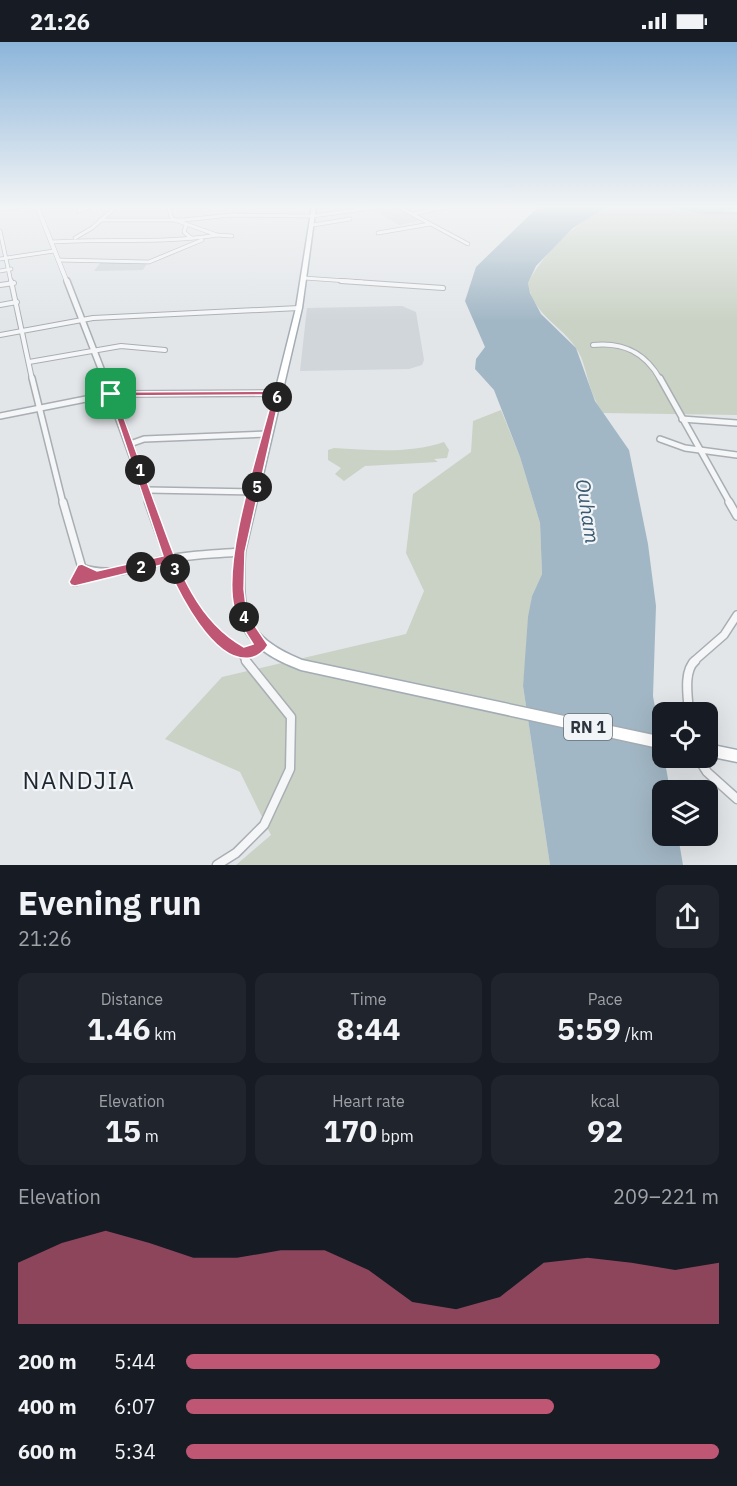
<!DOCTYPE html>
<meta charset="utf-8">
<style>
body{margin:0;font-family:"IBM Plex Sans",sans-serif;background:#20242c;color:#f1f3f6;height:100vh;display:flex;flex-direction:column;font-size:22px;white-space:nowrap}
*{box-sizing:border-box;margin:0}
p{font-size:20px;color:#9ea1a6}
.icon{flex:none;width:33px;height:33px;fill:none;stroke:currentColor;stroke-width:2;stroke-linecap:round;stroke-linejoin:round}
.map{position:relative;height:823px;overflow:hidden}
.sheet{display:flex;flex-direction:column;background:#171b24;flex:1}
.sheet>*{flex:none}
.controls{position:absolute;left:652px;top:660px;display:grid;gap:12px}
.controls a{display:grid;place-items:center;width:66px;height:66px;border-radius:12px;background:#171b24;box-shadow:0 6px 24px #0002;font-size:30px}
.pin{position:absolute;display:grid;place-items:center;width:51px;height:51px;color:#fff;margin:-26px;border-radius:12px;box-shadow:0 3px 9px #0006}
.km{position:absolute;width:30px;height:30px;margin:-15px;border-radius:50%;background:#222;color:#fff;font-size:16px;line-height:30px;text-align:center}
.round{display:grid;place-items:center;flex:none;width:63px;height:63px;border-radius:12px;background:#20242c}
.headline{display:flex;align-items:center;justify-content:space-between;height:102px;padding:0 18px}
h1{font-size:33px;font-weight:700;line-height:45px}
.metrics{display:grid;grid-template-columns:repeat(3,1fr);gap:9px;height:102px;padding:6px 18px}
.metrics div{display:grid;align-content:center;border-radius:12px;background:#20242c;text-align:center}
.metrics b{font-size:30px;font-weight:700}
.metrics small{font-size:16px;font-weight:400}
.metrics p{font-size:16px}
.chart{height:168px;padding:12px 18px}
.chart p{display:flex;justify-content:space-between}
.chart svg{width:100%;height:108px;margin-top:6px;fill:#bf5774;opacity:.7}
ul{padding:0 18px;list-style:none;font-size:20px}
li{display:grid;grid-template-columns:96px 72px 1fr;align-items:center;height:45px}
li i{height:15px;border-radius:8px;background:#bf5774}
.status{display:flex;justify-content:space-between;align-items:center;height:42px;padding:0 30px;background:#171b24;direction:ltr}
.status svg{height:16px;fill:currentColor}
.map>svg:first-child{display:block}
</style>
<div class="status"><b>21:26</b><svg viewBox="0 0 49 12"><path d="M0 12V9h3v3zM5 12V6h3v6zM10 12V3h3v9zM15 12V0h3v12zM26 1h20v11H26zM47 4h2v5h-2z"/></svg></div>
<div class="map">
<svg width="737" height="823" viewBox="0 0 737 823">
<rect width="100%" height="100%" fill="#e3e6e9"/>
<!-- built -->
<g fill="#d1d6db">
<polygon points="395,164 421,178 399,183 372,167"/>
<polygon points="101,220 148,220 143,228 94,229"/>
<polygon points="402,264 416,270 424,318 422,323 409,327 300,329 307,266"/>
</g>
<!-- green -->
<g fill="#cad2c5">
<path d="M615 164H665L701 172 737 173V373L603 371C589 351 589 336 581 315 568 285 533 276 528 241 542 212 583 172 615 164Z"/>
<polygon points="501,368 520,415 540,481 542,532 532,554 523,644 550,823 236,823 271,793 240,730 165,697 222,635 406,592 424,549 406,511 413,452 471,410 473,379"/>
<path d="M444 400 449 408 447 416 434 417 438 420 365 424 344 439 335 432 341 426 328 418V408L334 406C370 408 409 412 444 400Z"/>
</g>
<!-- water -->
<g fill="#a2b7c5">
<polygon points="539,164 615,164 605,166 573,186 536,224 528,241 530,251 541,272 576,306 595,359 629,408 648,502 656,564 653,654 670,748 663,748 663,794 678,794 683,823 550,823 523,644 528,575 532,554 542,532 540,481 520,415 494,348 475,327 476,317 485,305 465,259 476,225"/>
<polygon points="665,164 737,164 737,167 719,169 737,170 737,173 701,172"/>
</g>
<g fill="none" stroke-linecap="round" stroke-linejoin="round">
<!-- minor-far4 casing -->
<g stroke="#a9aeb3" stroke-width="4.5">
<g id="minor-far4">
<polyline points="168,164 172,177 217,193 232,194"/>
<polyline points="397,164 468,202"/>
<polyline points="0,167 24,164"/>
<polyline points="78,169 92,164"/>
<polyline points="413,172 450,164"/>
<polyline points="100,178 184,178 231,173 313,174 385,164"/>
<polyline points="186,183 184,190 191,196"/>
<polyline points="313,183 350,177"/>
<polyline points="0,189 11,240"/>
<polyline points="378,191 430,182"/>
<polyline points="75,196 92,186 117,164"/>
<path d="M51 200C106 196 163 202 217 193"/>
<polyline points="0,217 54,209"/>
<polyline points="58,218 149,220 202,198"/>
<polyline points="0,229 11,227"/>
<polyline points="304,236 362,240"/>
</g>
</g>
<!-- minor-far3 casing -->
<g stroke="#a9aeb3" stroke-width="6">
<g id="minor-far3">
<polyline points="11,239 32,337"/>
<polyline points="341,239 443,246"/>
<polyline points="0,243 14,241"/>
<polyline points="0,263 17,260"/>
<polyline points="0,293 93,276 299,266"/>
<path d="M593 303C623 300 645 310 660 337"/>
<polyline points="29,320 121,304 165,308"/>
</g>
</g>
<!-- minor-far2 casing -->
<g stroke="#a9aeb3" stroke-width="8">
<g id="minor-far2">
<polyline points="32,336 63,461"/>
<polyline points="660,336 730,461"/>
<polyline points="0,374 111,352 278,351"/>
<polyline points="682,377 737,381"/>
<polyline points="660,397 685,406 737,413"/>
<polyline points="130,402 144,397 268,392"/>
<polyline points="147,448 256,450"/>
</g>
</g>
<!-- minor-far1 casing -->
<g stroke="#a9aeb3" stroke-width="10">
<g id="minor-far1">
<path d="M63 460 82 526C113 537 139 523 169 517 192 512 217 512 240 510"/>
<polyline points="729,460 737,474"/>
<polyline points="75,540 96,533"/>
<polyline points="242,611 247,620"/>
<polyline points="693,620 724,593 737,573"/>
</g>
</g>
<!-- minor casing -->
<g stroke="#a9aeb3" stroke-width="11">
<g id="minor">
<path d="M689 670C688 656 683 629 695 619"/>
<polyline points="698,716 707,730 737,757"/>
<polyline points="217,823 236,811 264,783 290,727 291,675 246,619"/>
</g>
</g>
<!-- tertiary-far3 casing -->
<g stroke="#a9aeb3" stroke-width="5">
<polyline id="tertiary-far3" points="37,164 67,240"/>
</g>
<!-- tertiary-far2 casing -->
<g stroke="#a9aeb3" stroke-width="8">
<polyline id="tertiary-far2" points="67,239 105,337"/>
</g>
<!-- tertiary-far1 casing -->
<g stroke="#a9aeb3" stroke-width="10">
<polyline id="tertiary-far1" points="105,336 150,461"/>
</g>
<!-- tertiary casing -->
<g stroke="#a9aeb3" stroke-width="11">
<path id="tertiary" d="M149 460C170 518 188 581 245 612L262 603"/>
</g>
<!-- primary casing -->
<g stroke="#a3acb4" stroke-width="3">
<g id="primary">
<path d="M312 164H316L302 266 245 510C242 571 243 593 302 618L663 695V707L301 628C236 604 231 574 235 510L296 266Z"/>
<polygon points="708,702 737,708 737,720 708,714"/>
</g>
</g>
<!-- minor-far4 -->
<use href="#minor-far4" stroke="#f5f6f8" stroke-width="3"/>
<!-- minor-far3 -->
<use href="#minor-far3" stroke="#f5f6f8" stroke-width="4"/>
<!-- minor-far2 -->
<use href="#minor-far2" stroke="#f5f6f8" stroke-width="5"/>
<!-- minor-far1 -->
<use href="#minor-far1" stroke="#f5f6f8" stroke-width="7"/>
<!-- minor -->
<use href="#minor" stroke="#f5f6f8" stroke-width="8"/>
<!-- tertiary-far3 -->
<use href="#tertiary-far3" stroke="#f5f6f8" stroke-width="4"/>
<!-- tertiary-far2 -->
<use href="#tertiary-far2" stroke="#f5f6f8" stroke-width="5"/>
<!-- tertiary-far1 -->
<use href="#tertiary-far1" stroke="#f5f6f8" stroke-width="7"/>
<!-- tertiary -->
<use href="#tertiary" stroke="#f5f6f8" stroke-width="8"/>
<!-- primary -->
<use href="#primary" fill="#fff" fill-rule="evenodd"/>
</g>
<!-- sky -->
<linearGradient id="sky" x2="0" y2="1"><stop stop-color="#8cb5da"/><stop offset="0.59" stop-color="#f2f4f5"/><stop offset="1" stop-color="#f2f4f5" stop-opacity="0"/></linearGradient>
<rect width="737" height="279" fill="url(#sky)"/>
<!-- route -->
<path fill="#bf5774" stroke="#fff" stroke-width="1.5" fill-rule="evenodd" d="M281 349 245 510 244 547 246 564 251 578 268 603C265 609 257 615 250 616 213 622 178 549 166 522L75 544 71 543 69 540 78 523 82 522 97 529 163 514 108 350ZM273 353C260 405 222 516 234 565 238 579 245 590 253 602L244 605C191 576 174 512 154 459 141 424 129 389 116 354Z"/>
<g text-anchor="middle" dominant-baseline="central" stroke-width="4.5" stroke-linejoin="round" paint-order="stroke">
<!-- shield labels -->
<rect fill="#f2f5f7" stroke="#686f76" stroke-width="1.5" x="564" y="672" width="48" height="26" rx="4.5"/>
<g font-size="16" font-weight="bold" fill="#2d363f">
<text x="588" y="685">RN 1</text>
</g>
<!-- water labels -->
<g font-size="20" font-style="italic" fill="#3b596f" stroke="#f2f5f7">
<text transform="translate(588 469) rotate(81)">Ouham</text>
</g>
<!-- near-neighbourhood labels -->
<g font-size="24" letter-spacing="1.5" fill="#1f2730" stroke="#f2f5f7">
<text x="79" y="738">NANDJIA</text>
</g>
</g>
</svg>
<div class="controls">
<a><svg class="icon" aria-label="locate" viewBox="0 0 24 24"><circle cx="12" cy="12" r="6"/><path d="M12 2v4M12 18v4M2 12h4M18 12h4"/></svg></a>
<a><svg class="icon" aria-label="layers" viewBox="0 0 24 24"><path d="M12 4l9 5-9 5-9-5zM3 14l9 5 9-5"/></svg></a>
</div>
<div class="pin" style="left:111px;top:352px;background:#1e9e55"><svg class="icon" aria-label="arrive" viewBox="0 0 24 24"><path d="M6 21V4h12l-3 4 3 4H6"/></svg></div>
<b class="km" style="left:140px;top:428px">1</b>
<b class="km" style="left:141px;top:525px">2</b>
<b class="km" style="left:175px;top:527px">3</b>
<b class="km" style="left:244px;top:575px">4</b>
<b class="km" style="left:257px;top:445px">5</b>
<b class="km" style="left:277px;top:355px">6</b>
</div>
<section class="sheet">
<div class="headline"><div><h1>Evening run</h1><p>21:26</p></div><a class="round"><svg class="icon" aria-label="share" viewBox="0 0 24 24"><path d="M12 15V3M7 8l5-5 5 5M5 13v7h14v-7"/></svg></a></div>
<div class="metrics">
<div><p>Distance</p><b>1.46<small> km</small></b></div>
<div><p>Time</p><b>8:44</b></div>
<div><p>Pace</p><b>5:59<small> /km</small></b></div>
</div>
<div class="metrics">
<div><p>Elevation</p><b>15<small> m</small></b></div>
<div><p>Heart rate</p><b>170<small> bpm</small></b></div>
<div><p>kcal</p><b>92</b></div>
</div>
<div class="chart"><p><span>Elevation</span>209–221 m</p>
<svg viewBox="0 0 160 44" preserveAspectRatio="none"><path d="M0 44V19L10 11L20 6L30 11L40 17L50 17L60 14L70 14L80 22L90 35L100 38L110 33L120 19L130 17L140 19L150 22L160 19V44z"/></svg>
</div>
<ul>
<li><b>200 m</b>5:44<i style="width:89%"></i></li>
<li><b>400 m</b>6:07<i style="width:69%"></i></li>
<li><b>600 m</b>5:34<i style="width:100%"></i></li>
</ul>
</section>
